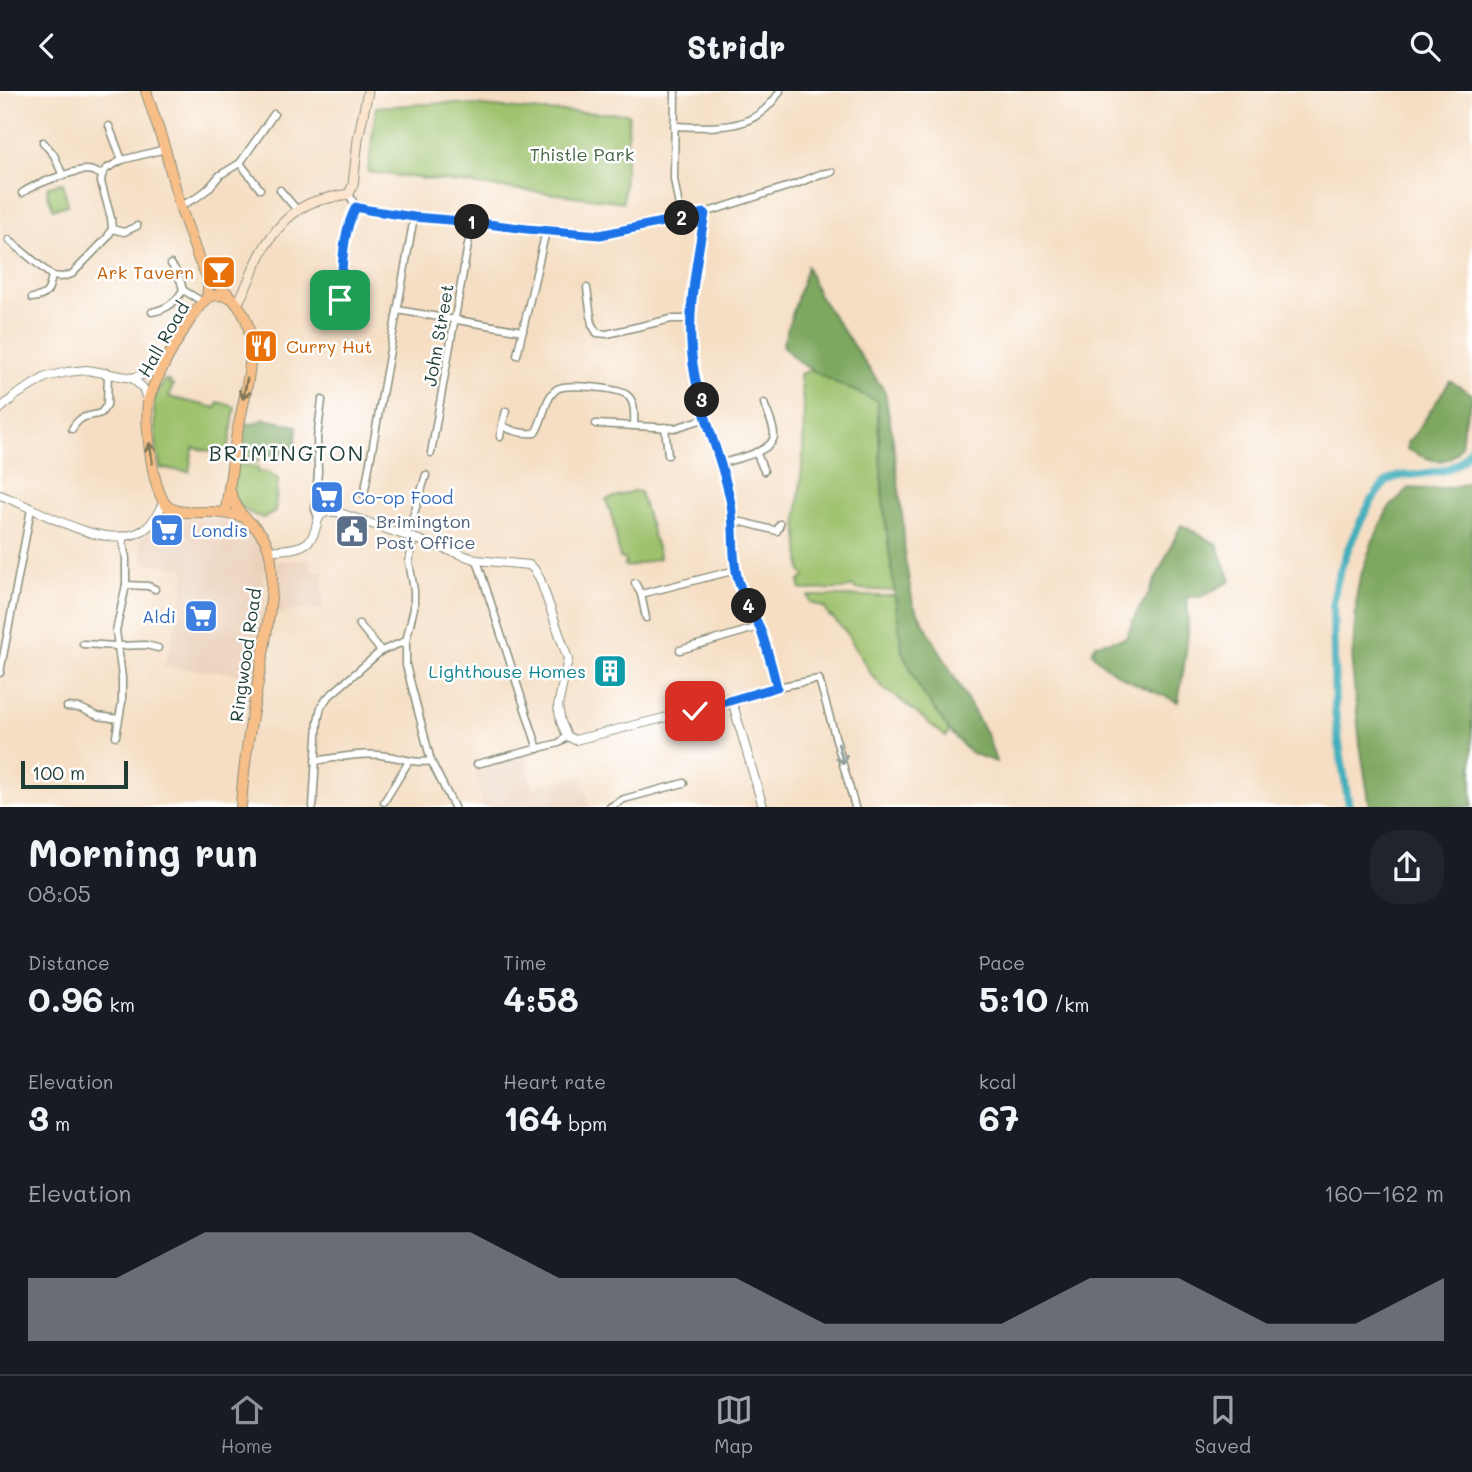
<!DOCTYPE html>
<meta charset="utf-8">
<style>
body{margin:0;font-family:Mali,sans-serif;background:#20242c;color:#f1f3f6;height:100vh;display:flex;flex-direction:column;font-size:26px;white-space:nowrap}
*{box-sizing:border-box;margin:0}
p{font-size:23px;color:#9ea1a6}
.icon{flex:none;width:38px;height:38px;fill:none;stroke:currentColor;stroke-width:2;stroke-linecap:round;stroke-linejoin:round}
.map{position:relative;height:716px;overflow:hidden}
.drawer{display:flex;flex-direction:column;background:#171b24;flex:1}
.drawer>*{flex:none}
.scale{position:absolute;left:21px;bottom:18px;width:107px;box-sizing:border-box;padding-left:7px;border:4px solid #1f3d34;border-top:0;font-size:19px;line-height:24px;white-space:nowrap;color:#1f3d34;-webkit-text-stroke:5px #fff;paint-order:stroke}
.pin{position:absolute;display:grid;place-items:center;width:60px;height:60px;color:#fff;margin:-30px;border-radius:14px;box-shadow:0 4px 10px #0006}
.km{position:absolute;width:35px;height:35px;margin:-18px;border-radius:50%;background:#222;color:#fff;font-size:19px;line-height:35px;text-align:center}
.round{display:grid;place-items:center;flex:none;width:74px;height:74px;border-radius:28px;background:#20242c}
.overview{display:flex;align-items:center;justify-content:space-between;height:119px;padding:0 28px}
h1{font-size:38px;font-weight:800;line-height:52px}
.metrics{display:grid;grid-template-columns:repeat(3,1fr);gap:10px;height:119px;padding:7px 28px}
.metrics div{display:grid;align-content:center}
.metrics b{font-size:35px;font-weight:800}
.metrics small{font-size:19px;font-weight:400}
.metrics p{font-size:19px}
.chart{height:196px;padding:14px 28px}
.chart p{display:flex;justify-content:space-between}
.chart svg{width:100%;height:126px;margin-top:7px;fill:#8c9099;opacity:.7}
header{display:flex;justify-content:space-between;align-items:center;height:91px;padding:0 28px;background:#171b24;font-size:32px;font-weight:800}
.menu{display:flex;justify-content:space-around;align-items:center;height:98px;border-top:2px solid #363941;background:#171b24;font-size:19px;color:#9ea1a6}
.menu a{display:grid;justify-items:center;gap:4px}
.menu .selected{color:#8c9099}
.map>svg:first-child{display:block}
</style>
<header><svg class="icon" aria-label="back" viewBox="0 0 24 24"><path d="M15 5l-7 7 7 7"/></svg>Stridr<svg class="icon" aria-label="search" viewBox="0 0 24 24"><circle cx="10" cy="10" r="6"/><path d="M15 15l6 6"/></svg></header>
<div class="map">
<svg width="1472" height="716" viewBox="0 0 1472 716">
<rect width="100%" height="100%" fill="#fff"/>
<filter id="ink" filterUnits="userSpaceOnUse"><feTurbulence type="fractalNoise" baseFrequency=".0143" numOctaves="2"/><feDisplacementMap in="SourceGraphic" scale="14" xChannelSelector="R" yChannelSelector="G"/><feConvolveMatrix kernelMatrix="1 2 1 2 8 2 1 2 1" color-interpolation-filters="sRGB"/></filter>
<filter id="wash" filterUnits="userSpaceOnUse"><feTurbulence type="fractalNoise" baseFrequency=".00686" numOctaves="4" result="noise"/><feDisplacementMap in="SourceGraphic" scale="28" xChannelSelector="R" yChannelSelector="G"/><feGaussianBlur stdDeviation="1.57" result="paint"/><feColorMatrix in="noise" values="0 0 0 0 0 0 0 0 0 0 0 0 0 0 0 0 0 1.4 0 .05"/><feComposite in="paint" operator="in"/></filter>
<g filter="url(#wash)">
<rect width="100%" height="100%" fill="#f5dec3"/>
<!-- built -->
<g fill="#eacfb8">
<polygon points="170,427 220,428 238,432 250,441 259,452 264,468 264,512 251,584 164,576 180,518 185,477 145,472 141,460 140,449 162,431"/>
<polygon points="310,468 311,480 324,480 323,518 294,520 276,525 279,496 277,470"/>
<polygon points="525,665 532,696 583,684 589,716 482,716 474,677"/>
</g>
<!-- green -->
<g fill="#9dc16c" stroke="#5e7f50" stroke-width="2">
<polygon points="447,12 541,20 629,23 623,111 368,81 376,16"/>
<polygon points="63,92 68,114 53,118 47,101 48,95"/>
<polygon points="813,278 837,292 877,310 883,411 895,500 855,498 854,495 843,498 801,499 799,491 805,486 801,480 797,429 803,366 804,322 800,283"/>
<polygon points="164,289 170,290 169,293 173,294 169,306 216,317 218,311 235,316 228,360 216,361 193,357 189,381 160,377 155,344 154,308"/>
<path d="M237 373 258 376V381H267L278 388 275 421 264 427C245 422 241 417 231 402Z"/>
<polygon points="633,400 640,401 660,467 627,476 624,474 626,471 624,468 620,467 613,429 606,409"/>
<polygon points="808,505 895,505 902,560 920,598 949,639 946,646 898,607 885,599 871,583 846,541 833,527 829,525 825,517 810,511"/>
</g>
<!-- forest -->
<g fill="#7ea760" stroke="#4e724a" stroke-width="2">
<path d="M807 176 818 203 885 301 893 350 903 431 905 467 913 513 987 644 996 671 970 662 949 639 920 598 902 560 883 411 877 310C852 298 795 278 783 253Z"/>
<path d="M1450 290 1472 303C1472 318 1466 322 1463 335 1462 341 1463 351 1460 356 1445 380 1425 367 1407 358V352L1415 343Z"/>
<polygon points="264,328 297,335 295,358 282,363 259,365 258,371 237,369 244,332 254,333"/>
<path d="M1472 390V716H1370L1360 653 1352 575 1357 502 1360 487 1372 452 1388 418 1409 397C1435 399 1448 399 1472 390Z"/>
<path d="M1181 434 1217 453 1231 490 1200 506H1187C1191 540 1184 577 1178 611 1149 598 1111 587 1092 561L1096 553 1126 547 1136 523 1148 504Z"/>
</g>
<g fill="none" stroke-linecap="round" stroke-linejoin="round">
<!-- canal -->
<path stroke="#3faebc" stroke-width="8" d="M1349 716 1338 646 1335 619 1333 515C1334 504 1336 493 1339 483 1346 461 1371 399 1391 388 1398 385 1405 384 1412 384 1439 381 1458 381 1472 355"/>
</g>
</g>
<g filter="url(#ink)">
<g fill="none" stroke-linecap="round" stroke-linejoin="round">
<!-- minor casing -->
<g stroke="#8a8e7c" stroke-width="9">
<g id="minor">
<polyline points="675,0 674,88 681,127"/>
<polyline points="109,35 122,69"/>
<path d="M674 35C716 36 755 42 780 0"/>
<polyline points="43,51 54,64 63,85"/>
<polyline points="240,72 260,98"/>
<polyline points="280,99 298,120"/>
<path d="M22 102C34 93 71 80 86 79 91 79 96 81 102 84"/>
<polyline points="349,103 356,116 368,119 527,138 600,144 705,122 796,93 820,83 832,81"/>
<polyline points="180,115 196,107 208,98 220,84 240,72 274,23"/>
<path d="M705 122C696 176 684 231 695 285 703 329 723 369 731 413 735 438 731 467 739 492 744 507 753 521 759 535 767 555 772 576 777 596"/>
<polyline points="112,138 124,141 137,135"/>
<polyline points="9,149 52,185 62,186 72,183 107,147 112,138 111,127 101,91 102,84 106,78 122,69 165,58"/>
<path d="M171 173C178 181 181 189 183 199"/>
<polyline points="587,197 592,234 597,242 607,243 671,228 690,228"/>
<path d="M32 207C48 205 49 200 52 185"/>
<path d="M340 209C343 178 341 143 356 116"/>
<polyline points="397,219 523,240"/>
<path d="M152 221C167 218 175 212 183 199L203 211"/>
<polyline points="517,264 546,140"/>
<path d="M506 320 502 334C512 341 523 343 535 342 544 329 544 307 557 298 567 292 618 297 627 304 636 311 634 325 634 335"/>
<polyline points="596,333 675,337 707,327"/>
<polyline points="665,336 668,364"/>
<path d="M72 338C81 323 86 327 101 322L107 314 108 281"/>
<polyline points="500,346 502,334"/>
<polyline points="756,361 764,380"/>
<polyline points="431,362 472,131"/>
<path d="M722 372C735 368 774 361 774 344 774 334 767 322 764 312"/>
<polyline points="364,404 414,126"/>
<polyline points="318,427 315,418 318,381 317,347 322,309"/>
<polyline points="733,432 742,431 777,440 780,433"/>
<polyline points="407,445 426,384"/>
<polyline points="413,447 409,471 414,499 414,517 406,550 406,574 431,670 454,716"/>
<polyline points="477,469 538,658"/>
<polyline points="635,492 641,503 646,527"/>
<polyline points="126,494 148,495 155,498"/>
<polyline points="641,503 736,479"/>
<polyline points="359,533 381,560"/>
<polyline points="83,553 117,555 146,554 158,557"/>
<polyline points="680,559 759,536"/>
<polyline points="0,582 31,418"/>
<polyline points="732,610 777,596 819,588 855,716"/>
<polyline points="67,616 80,617 98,625 119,628"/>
<polyline points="116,645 122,611 122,587 116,540 126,494 126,467 122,445"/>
<path d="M315 670C339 666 364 661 387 665 403 667 415 673 431 670"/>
<polyline points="477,673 559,652 567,645"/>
<polyline points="384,711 409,670"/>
<polyline points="313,716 318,630 321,616 327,607 381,560 406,550"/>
<polyline points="610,716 624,708 684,692"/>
</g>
</g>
<!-- tertiary casing -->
<g stroke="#8a8e7c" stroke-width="10">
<g id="tertiary">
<polyline points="132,287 161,278"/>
<polyline points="0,318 16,304 46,286 67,281 87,279 132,287 143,297 148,311"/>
<path d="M0 404C38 417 106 464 145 438 154 432 158 421 163 412"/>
<path d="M270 460C282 458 300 459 309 450 322 437 310 418 337 421L477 469 529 474 534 478 540 488 568 568 558 615 561 631 567 645 575 649 732 610 763 716"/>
</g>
</g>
<!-- secondary casing -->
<g stroke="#8a8e7c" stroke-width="11">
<path id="secondary" d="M237 213C247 197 252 179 261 163 272 141 293 117 316 110 327 107 338 105 349 103L353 94 358 48 368 0"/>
</g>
<!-- trunk casing -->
<g stroke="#8a8e7c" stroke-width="12">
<g id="trunk">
<polyline points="146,0 165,58 180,115 199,169 209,189 207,207"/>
<path d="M206 182C221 197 240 211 247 231 258 264 242 314 236 348 232 372 230 397 225 422"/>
<path d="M230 206C223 204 216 203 209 206 195 213 151 294 148 311 145 331 152 408 170 417 182 423 195 421 207 421 220 421 232 423 244 426"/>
<path d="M229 398C233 407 236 418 244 426 255 436 265 444 269 459 276 485 269 525 265 551 256 605 244 661 241 716"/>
</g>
</g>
<!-- minor -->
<use href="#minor" stroke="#fff" stroke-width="6"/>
<!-- tertiary -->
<use href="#tertiary" stroke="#fff" stroke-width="8"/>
<!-- secondary -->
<use href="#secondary" stroke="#fce5cf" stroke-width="9"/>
<!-- trunk -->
<use href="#trunk" stroke="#f7be87" stroke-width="10"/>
</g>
<!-- one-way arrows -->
<defs><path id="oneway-shaft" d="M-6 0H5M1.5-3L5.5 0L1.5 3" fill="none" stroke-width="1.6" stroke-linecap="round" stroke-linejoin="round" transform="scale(1.75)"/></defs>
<g stroke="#807759">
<use href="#oneway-shaft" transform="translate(245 298) rotate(101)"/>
<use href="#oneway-shaft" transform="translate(151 362) rotate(-98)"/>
</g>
<use stroke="#8f9e9a" href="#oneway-shaft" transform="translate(841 663) rotate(75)"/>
</g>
<g fill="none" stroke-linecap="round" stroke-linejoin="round" filter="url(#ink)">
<!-- route casing -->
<g stroke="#fff" stroke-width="14">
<path id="route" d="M340 209C343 178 341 143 356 116L368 119 414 126 472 131 527 138 600 144 705 122C696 176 684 230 695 285 703 329 723 369 731 413 735 438 731 467 739 492 744 507 753 521 759 535 767 555 772 576 777 596L695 620"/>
</g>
<!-- route -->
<use href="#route" stroke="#1a73e8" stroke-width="9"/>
</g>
<!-- icons -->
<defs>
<g id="bar-square" transform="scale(1.75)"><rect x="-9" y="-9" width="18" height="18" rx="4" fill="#e8710a" stroke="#fff"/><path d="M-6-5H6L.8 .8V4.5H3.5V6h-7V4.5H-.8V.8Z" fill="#fff"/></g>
<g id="restaurant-square" transform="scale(1.75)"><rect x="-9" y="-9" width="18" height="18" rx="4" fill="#e8710a" stroke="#fff"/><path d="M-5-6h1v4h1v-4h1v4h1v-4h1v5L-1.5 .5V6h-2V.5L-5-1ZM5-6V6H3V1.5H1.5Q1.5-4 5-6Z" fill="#fff"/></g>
<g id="supermarket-square" transform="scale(1.75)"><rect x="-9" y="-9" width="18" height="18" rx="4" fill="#3f7fe0" stroke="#fff"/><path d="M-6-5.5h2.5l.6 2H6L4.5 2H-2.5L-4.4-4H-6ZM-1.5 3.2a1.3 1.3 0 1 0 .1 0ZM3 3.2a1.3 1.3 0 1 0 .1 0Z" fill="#fff"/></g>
<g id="civic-square" transform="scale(1.75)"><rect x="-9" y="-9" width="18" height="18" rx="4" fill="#5c6f8a" stroke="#fff"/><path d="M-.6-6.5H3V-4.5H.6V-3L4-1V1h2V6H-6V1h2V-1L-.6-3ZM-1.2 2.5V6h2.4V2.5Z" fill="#fff"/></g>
<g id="building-square" transform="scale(1.75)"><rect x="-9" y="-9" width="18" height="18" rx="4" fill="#0f9aa8" stroke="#fff"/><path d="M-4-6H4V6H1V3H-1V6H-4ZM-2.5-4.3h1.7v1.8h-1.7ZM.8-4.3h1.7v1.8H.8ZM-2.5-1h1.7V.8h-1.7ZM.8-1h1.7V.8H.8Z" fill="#fff"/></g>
</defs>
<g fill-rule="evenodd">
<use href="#bar-square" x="219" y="181"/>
<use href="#restaurant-square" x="261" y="255"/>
<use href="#supermarket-square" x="327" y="406"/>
<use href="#supermarket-square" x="167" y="439"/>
<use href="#civic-square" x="352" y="440"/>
<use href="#supermarket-square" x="201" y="525"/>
<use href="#building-square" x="610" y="580"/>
</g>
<g text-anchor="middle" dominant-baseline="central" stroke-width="5" stroke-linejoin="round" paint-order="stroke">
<!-- park labels -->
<g font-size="18" fill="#456545" stroke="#fff">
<text x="582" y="63">Thistle Park</text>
</g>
<!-- food labels -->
<g font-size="18" fill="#c56008" stroke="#fff" text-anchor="end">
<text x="194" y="181">Ark Tavern</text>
<text x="286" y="255" text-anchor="start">Curry Hut</text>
</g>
<!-- street labels -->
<g font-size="18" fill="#1f3d34" stroke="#fff">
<text transform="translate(438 244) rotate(-80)">John Street</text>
<text transform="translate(163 248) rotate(-60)">Hall Road</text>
<text transform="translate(245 564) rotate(-82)">Ringwood Road</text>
</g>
<!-- shop labels -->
<g font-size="18" fill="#366cbe" stroke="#fff" text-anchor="start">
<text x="352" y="406">Co-op Food</text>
<text x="192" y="439">Londis</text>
<text x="176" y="525" text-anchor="end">Aldi</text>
</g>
<!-- service labels -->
<g font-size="18" fill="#4e5e75" stroke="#fff" text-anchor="start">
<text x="376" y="430">Brimington<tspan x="376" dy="21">Post Office</tspan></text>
</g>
<!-- culture labels -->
<g font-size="18" fill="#0d838f" stroke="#fff" text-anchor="end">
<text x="586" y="580">Lighthouse Homes</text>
</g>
<!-- quarter labels -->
<g font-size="21" letter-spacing="2" fill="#1f3d34" stroke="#fff">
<text x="287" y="361">BRIMINGTON</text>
</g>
</g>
</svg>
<div class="scale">100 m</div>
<div class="pin" style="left:340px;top:209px;background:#1e9e55"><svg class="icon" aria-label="arrive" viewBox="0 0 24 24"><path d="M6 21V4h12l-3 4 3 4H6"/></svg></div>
<div class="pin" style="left:695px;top:620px;background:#d93025"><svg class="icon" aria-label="check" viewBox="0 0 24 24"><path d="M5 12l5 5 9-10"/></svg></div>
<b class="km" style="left:472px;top:131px">1</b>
<b class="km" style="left:682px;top:127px">2</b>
<b class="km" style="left:702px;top:309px">3</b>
<b class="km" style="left:749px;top:515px">4</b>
</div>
<section class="drawer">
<div class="overview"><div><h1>Morning run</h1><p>08:05</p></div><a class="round"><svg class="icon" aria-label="share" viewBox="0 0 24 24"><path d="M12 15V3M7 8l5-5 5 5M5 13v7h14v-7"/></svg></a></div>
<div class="metrics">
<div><p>Distance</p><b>0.96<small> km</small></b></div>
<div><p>Time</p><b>4:58</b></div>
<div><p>Pace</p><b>5:10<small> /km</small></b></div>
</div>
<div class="metrics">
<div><p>Elevation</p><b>3<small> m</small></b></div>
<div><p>Heart rate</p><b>164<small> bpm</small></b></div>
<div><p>kcal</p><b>67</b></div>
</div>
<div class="chart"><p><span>Elevation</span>160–162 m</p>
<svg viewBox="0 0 160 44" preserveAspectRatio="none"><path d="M0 44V22L10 22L20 6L30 6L40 6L50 6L60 22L70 22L80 22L90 38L100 38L110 38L120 22L130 22L140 38L150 38L160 22V44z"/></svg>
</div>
</section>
<nav class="menu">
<a class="selected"><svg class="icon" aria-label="home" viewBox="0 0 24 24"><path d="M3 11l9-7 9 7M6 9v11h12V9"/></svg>Home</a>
<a><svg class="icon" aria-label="map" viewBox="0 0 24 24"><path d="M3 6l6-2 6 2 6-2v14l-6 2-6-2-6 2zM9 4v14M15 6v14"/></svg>Map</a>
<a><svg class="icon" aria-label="saved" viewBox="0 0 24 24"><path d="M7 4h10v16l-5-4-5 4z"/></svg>Saved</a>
</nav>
